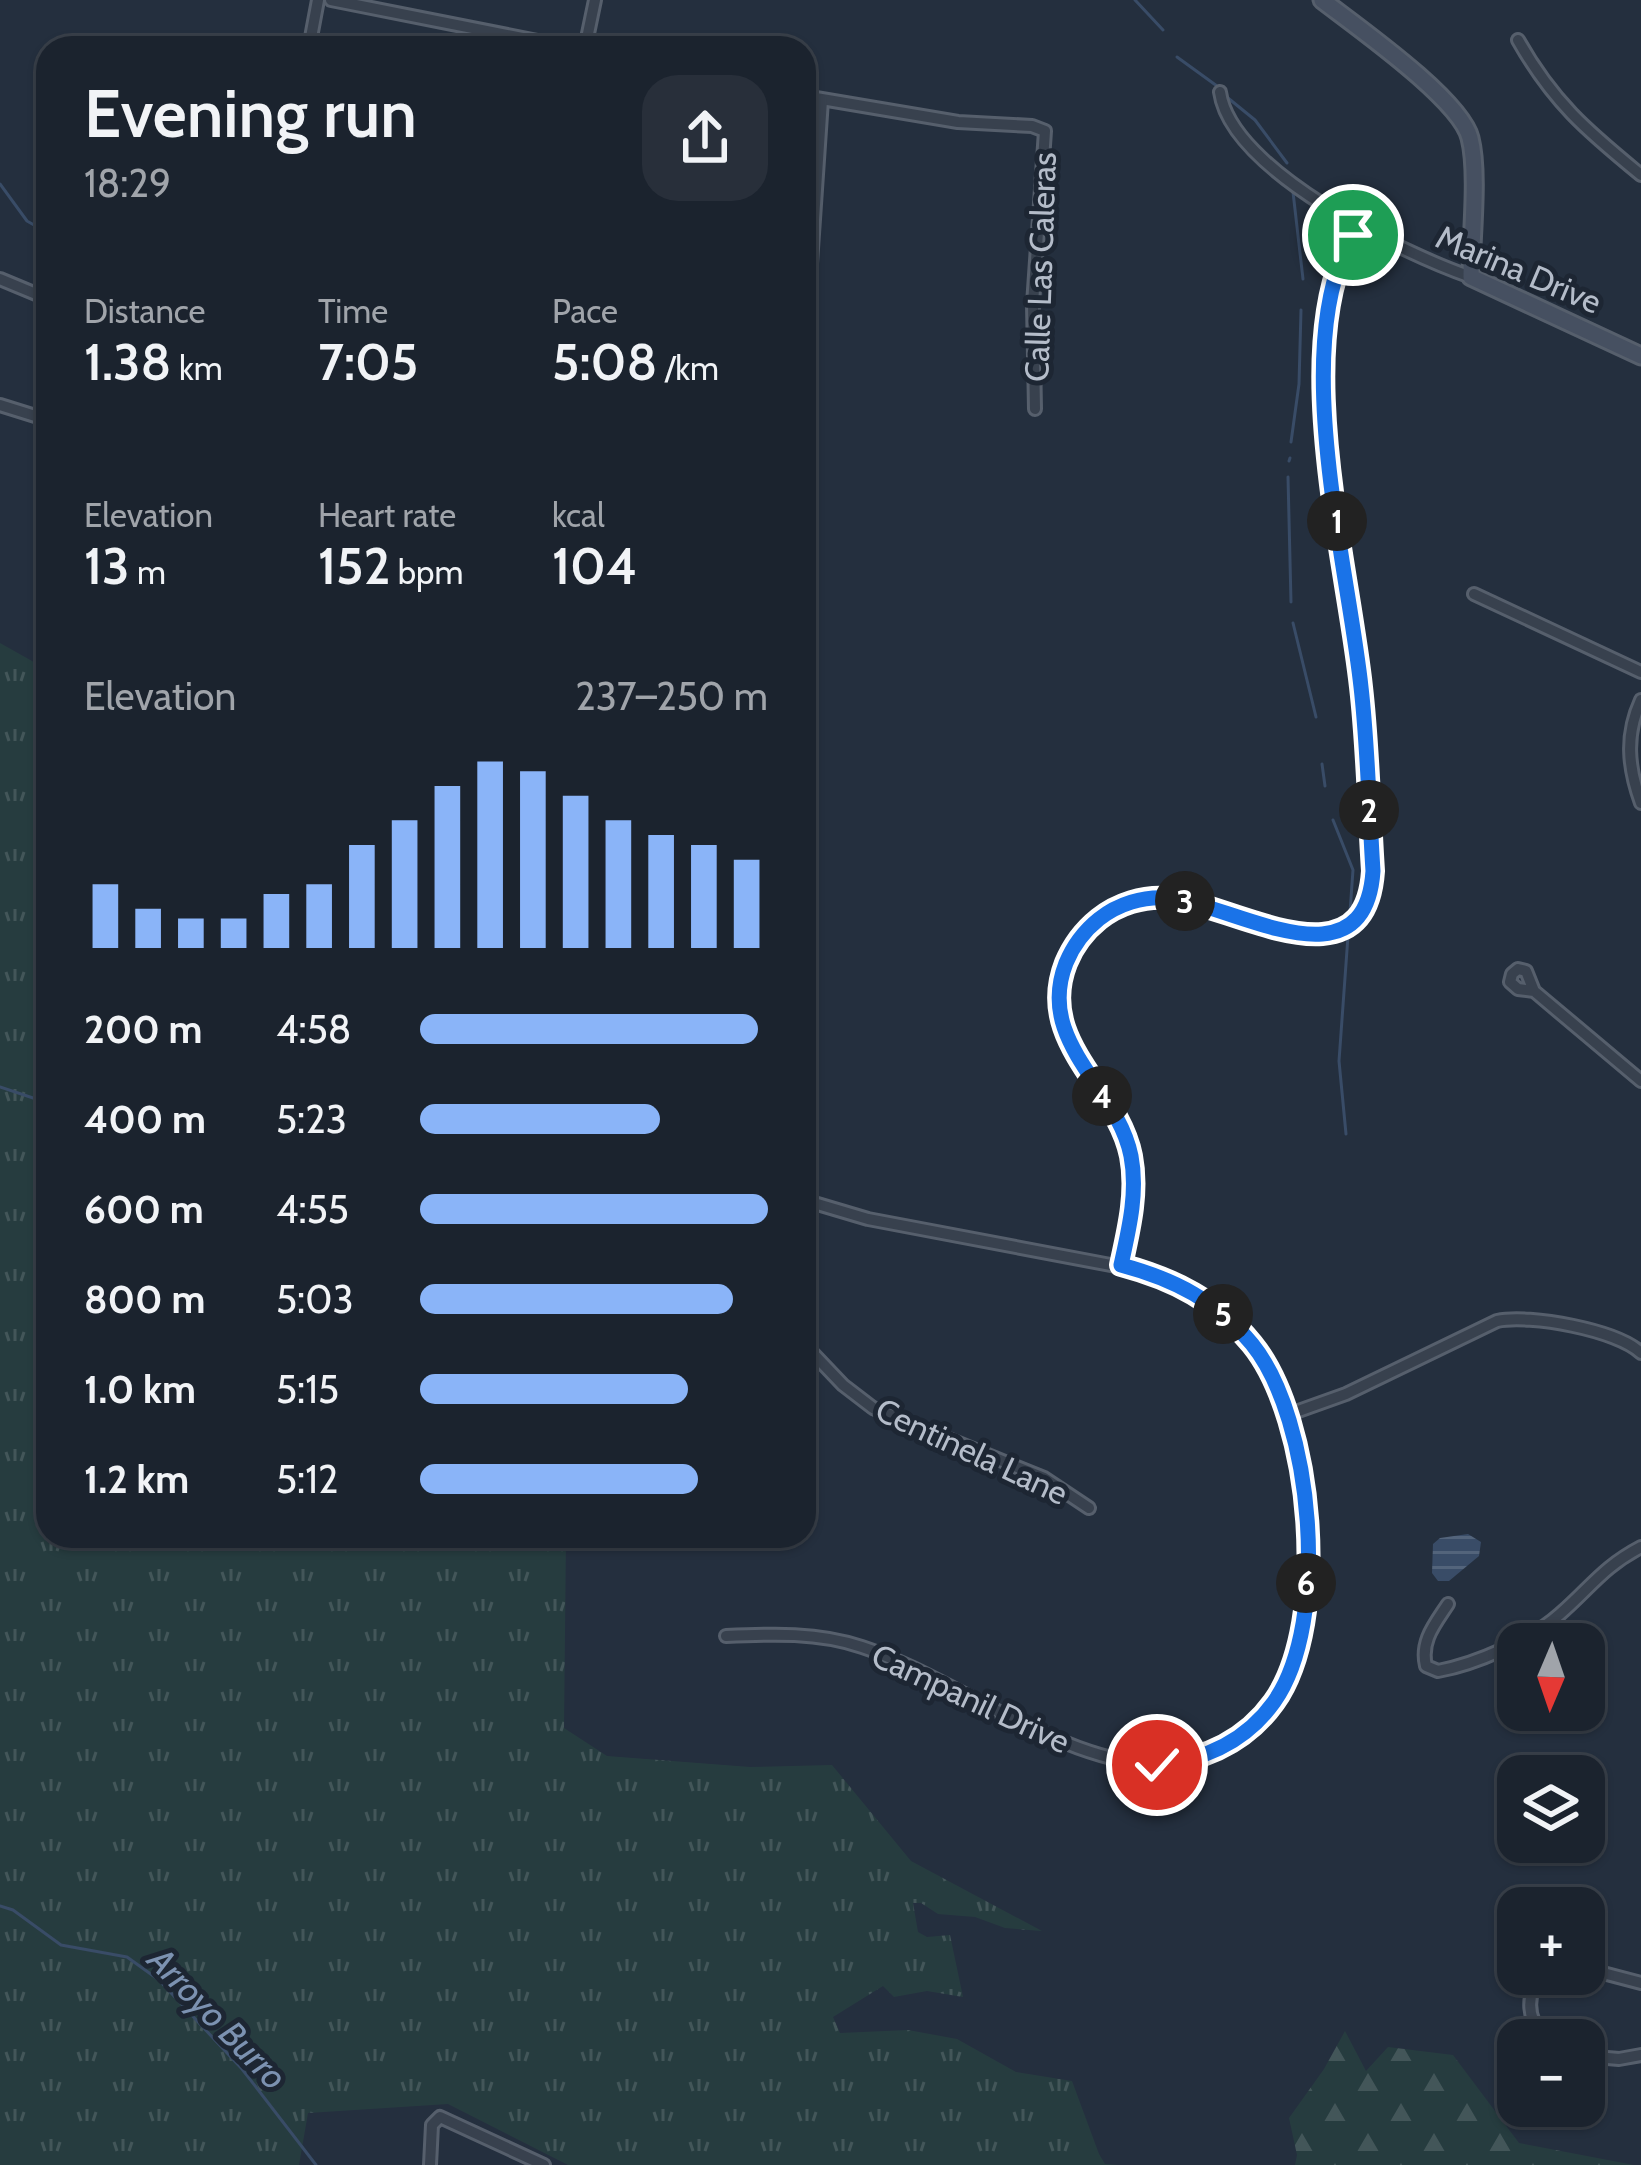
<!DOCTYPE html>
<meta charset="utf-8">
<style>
body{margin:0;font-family:Cabin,sans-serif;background:#282f3a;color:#f1f3f6;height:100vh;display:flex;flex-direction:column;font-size:45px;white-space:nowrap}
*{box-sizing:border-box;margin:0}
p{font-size:39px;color:#a0a4aa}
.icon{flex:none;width:66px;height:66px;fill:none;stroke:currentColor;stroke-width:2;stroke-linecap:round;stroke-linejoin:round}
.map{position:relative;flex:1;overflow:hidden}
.details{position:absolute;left:36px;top:36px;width:780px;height:1512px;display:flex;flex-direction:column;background:#1b232e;border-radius:36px;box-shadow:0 3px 9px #0004,0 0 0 3px #39404a}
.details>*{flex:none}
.needle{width:78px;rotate:182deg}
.tools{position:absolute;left:1497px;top:1623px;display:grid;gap:24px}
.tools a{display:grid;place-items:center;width:108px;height:108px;border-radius:24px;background:#1b232e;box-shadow:0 3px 9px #0004,0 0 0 3px #39404a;font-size:60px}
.pin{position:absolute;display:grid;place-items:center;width:102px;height:102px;color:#fff;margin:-51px;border:6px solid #fff;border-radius:50%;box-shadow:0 3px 12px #0007}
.km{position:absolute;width:60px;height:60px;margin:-30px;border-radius:50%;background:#222;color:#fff;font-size:33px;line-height:60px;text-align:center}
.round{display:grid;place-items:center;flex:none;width:126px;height:126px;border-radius:36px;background:#282f3a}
.headline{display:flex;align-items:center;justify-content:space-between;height:204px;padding:0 48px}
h1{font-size:66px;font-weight:600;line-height:90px}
.stats{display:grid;grid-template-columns:repeat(3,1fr);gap:18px;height:204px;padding:12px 48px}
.stats div{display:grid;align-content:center}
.stats b{font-size:51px;font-weight:600}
.stats small{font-size:33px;font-weight:400}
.stats p{font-size:33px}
.chart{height:336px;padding:24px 48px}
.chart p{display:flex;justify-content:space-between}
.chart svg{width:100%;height:216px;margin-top:12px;stroke:#8ab4f8;stroke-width:6}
ul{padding:0 48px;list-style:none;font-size:39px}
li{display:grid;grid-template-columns:192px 144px 1fr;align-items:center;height:90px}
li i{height:30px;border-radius:15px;background:#8ab4f8}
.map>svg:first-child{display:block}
</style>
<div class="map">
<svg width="1641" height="2165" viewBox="0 0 1641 2165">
<defs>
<pattern id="grass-tufts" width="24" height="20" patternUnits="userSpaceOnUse" patternTransform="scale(3)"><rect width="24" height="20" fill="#263c3f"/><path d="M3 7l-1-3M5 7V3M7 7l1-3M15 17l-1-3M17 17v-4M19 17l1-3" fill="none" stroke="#435659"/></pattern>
<pattern id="forest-firs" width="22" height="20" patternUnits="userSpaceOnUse" patternTransform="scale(3)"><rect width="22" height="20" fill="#263c3f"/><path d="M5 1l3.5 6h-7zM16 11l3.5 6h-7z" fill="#435659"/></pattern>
<pattern id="water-rules" width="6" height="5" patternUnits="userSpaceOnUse" patternTransform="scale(3)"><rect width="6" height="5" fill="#394c67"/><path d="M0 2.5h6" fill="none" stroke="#53647b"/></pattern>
</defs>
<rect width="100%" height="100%" fill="#242f3e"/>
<!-- grass -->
<polygon fill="url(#grass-tufts)" points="0,643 48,670 48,1536 566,1536 564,1728 607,1756 750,1767 832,1765 911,1861 1042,1931 1005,1928 975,1917 938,1914 921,1903 913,1903 918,1932 927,1937 950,1935 963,1997 927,1991 894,1997 883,1986 833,2017 840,2033 908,2030 957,2039 1016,2072 1072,2081 1099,2154 1105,2164 1119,2165 568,2165 448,2104 308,2113 299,2165 0,2165"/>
<!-- forest -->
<polygon fill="url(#forest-firs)" points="1345,2031 1366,2071 1388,2047 1453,2055 1519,2143 1634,2165 1295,2165 1297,2155 1289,2118 1324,2069"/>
<!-- water -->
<polygon fill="url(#water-rules)" points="1468,1534 1481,1542 1479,1556 1449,1581 1438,1581 1432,1573 1433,1544 1440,1538"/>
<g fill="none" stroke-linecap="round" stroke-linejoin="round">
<!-- stream -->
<g stroke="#394c67" stroke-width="3">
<polyline points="1135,0 1163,30"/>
<polyline points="1177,57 1217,86"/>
<polyline points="1228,98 1255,120 1287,163"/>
<polyline points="0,184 27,221 48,233"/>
<polyline points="1293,192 1303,279"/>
<polyline points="1291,442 1299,384 1301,310"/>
<polyline points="1289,461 1290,458"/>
<polyline points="1288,477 1291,602"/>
<polyline points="1293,623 1316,717"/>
<polyline points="1322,764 1325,786"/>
<polyline points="1333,820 1353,870 1350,912"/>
<polyline points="0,1087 48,1103"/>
<polyline points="1346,1134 1339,1061 1348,936"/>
<polyline points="0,1906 13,1910 61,1945 127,1957 159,1980 242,2069 316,2165"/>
</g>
<!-- street casing -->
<g stroke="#565f6c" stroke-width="16">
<g id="street">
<polyline points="331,0 573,48"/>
<path d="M1518 40C1553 102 1586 130 1641 175"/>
<polyline points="309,48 318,0"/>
<polyline points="585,48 595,0"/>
<path d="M1220 92C1231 171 1402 253 1471 277"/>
<polyline points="804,96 958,122 1032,126 1045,131 1033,304 1035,409"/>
<polyline points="0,279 48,299"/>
<polyline points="804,368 822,100"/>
<polyline points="0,405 48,420"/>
<polyline points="1474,594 1641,672"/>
<path d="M1641 700C1625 735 1628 767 1641 803"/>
<polyline points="1534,991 1518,989 1510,982 1512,974 1518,969 1526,971 1534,991 1641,1081"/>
<path d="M1121 1265C1129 1227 1140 1185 1128 1147 1108 1082 1037 1038 1066 963 1073 946 1084 931 1099 919 1118 904 1143 897 1168 898 1230 902 1365 992 1373 871L1361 689 1323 403 1327 308 1333 276 1357 228"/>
<polyline points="804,1344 843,1385 873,1408 1044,1478 1089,1508"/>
<path d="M1290 1414 1346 1394 1497 1321C1530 1314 1617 1330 1641 1353"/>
<path d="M1448 1604C1435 1624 1420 1641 1426 1666L1438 1671C1476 1664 1531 1640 1560 1614 1591 1587 1603 1567 1641 1547"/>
<path d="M726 1636C772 1634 818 1632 862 1647 955 1677 1086 1781 1182 1762 1224 1753 1262 1726 1282 1689 1322 1615 1315 1451 1274 1378 1247 1329 1205 1294 1153 1273L868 1219 804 1200"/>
<polyline points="1584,1968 1641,1983"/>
<path d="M1541 1974C1525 1997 1527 2020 1546 2040"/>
<polyline points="1584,2056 1619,2059 1641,2055"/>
<polyline points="430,2165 432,2125 440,2117 544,2165"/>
</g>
</g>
<!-- secondary casing -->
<g stroke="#565f6c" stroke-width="21">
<path id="secondary" d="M1322 0C1357 27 1460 99 1470 138 1479 173 1471 239 1471 277L1641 356"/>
</g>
<!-- street -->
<use href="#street" stroke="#38414e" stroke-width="10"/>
<!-- secondary -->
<use href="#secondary" stroke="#465061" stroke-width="15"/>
</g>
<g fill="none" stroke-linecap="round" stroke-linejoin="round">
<!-- route casing -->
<g stroke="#fff" stroke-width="24">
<path id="route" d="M1157 1765C1204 1760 1246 1741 1274 1702 1331 1622 1313 1419 1252 1344 1217 1301 1174 1279 1121 1265 1129 1229 1138 1192 1131 1156 1117 1086 1035 1042 1066 963 1073 946 1084 931 1099 919 1118 904 1143 896 1168 898 1230 903 1365 992 1373 871 1369 810 1368 748 1361 687 1348 564 1288 344 1353 235"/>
</g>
<!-- route -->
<use href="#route" stroke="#1a73e8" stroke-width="15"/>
</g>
<g text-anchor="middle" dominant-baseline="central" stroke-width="10" stroke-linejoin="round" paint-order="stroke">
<!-- street labels -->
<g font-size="33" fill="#b4bcc9" stroke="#1d2633">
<text transform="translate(1040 267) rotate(-88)">Calle Las Caleras</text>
<text transform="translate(1519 269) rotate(23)">Marina Drive</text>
<text transform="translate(972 1451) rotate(25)">Centinela Lane</text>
<text transform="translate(971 1698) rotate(25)">Campanil Drive</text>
</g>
<!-- water labels -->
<g font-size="36" font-style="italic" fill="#7c92b1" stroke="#1d2633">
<text transform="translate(218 2018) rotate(46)">Arroyo Burro</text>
</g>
</g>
</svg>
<div class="tools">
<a><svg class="needle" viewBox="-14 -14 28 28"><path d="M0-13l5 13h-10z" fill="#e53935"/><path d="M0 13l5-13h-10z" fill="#a0a4aa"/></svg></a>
<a><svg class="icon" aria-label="layers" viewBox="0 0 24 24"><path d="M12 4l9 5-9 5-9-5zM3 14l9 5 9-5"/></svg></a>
<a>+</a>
<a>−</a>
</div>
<div class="pin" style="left:1353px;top:235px;background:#1e9e55"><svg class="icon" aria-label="arrive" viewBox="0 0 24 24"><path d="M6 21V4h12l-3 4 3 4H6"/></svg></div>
<div class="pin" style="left:1157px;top:1765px;background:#d93025"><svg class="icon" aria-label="check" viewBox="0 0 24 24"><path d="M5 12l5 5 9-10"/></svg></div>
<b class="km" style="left:1337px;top:521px">1</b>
<b class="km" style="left:1369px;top:810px">2</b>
<b class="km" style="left:1185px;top:901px">3</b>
<b class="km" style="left:1102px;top:1096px">4</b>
<b class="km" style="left:1223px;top:1314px">5</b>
<b class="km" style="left:1306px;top:1583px">6</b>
<section class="details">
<div class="headline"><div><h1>Evening run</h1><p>18:29</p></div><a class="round"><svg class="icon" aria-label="share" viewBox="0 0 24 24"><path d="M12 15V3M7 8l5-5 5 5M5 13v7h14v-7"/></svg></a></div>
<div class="stats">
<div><p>Distance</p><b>1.38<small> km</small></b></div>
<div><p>Time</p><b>7:05</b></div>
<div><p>Pace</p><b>5:08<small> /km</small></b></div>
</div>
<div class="stats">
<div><p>Elevation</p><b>13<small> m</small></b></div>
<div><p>Heart rate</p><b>152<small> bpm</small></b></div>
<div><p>kcal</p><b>104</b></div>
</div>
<div class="chart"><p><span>Elevation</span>237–250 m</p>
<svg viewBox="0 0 160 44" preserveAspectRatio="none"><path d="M5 44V31M15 44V36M25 44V38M35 44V38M45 44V33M55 44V31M65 44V23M75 44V18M85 44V11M95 44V6M105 44V8M115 44V13M125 44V18M135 44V21M145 44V23M155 44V26"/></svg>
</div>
<ul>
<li><b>200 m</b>4:58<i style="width:97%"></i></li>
<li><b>400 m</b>5:23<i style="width:69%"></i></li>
<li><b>600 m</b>4:55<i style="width:100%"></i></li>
<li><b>800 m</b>5:03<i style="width:90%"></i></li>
<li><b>1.0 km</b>5:15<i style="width:77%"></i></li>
<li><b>1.2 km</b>5:12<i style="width:80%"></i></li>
</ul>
</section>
</div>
